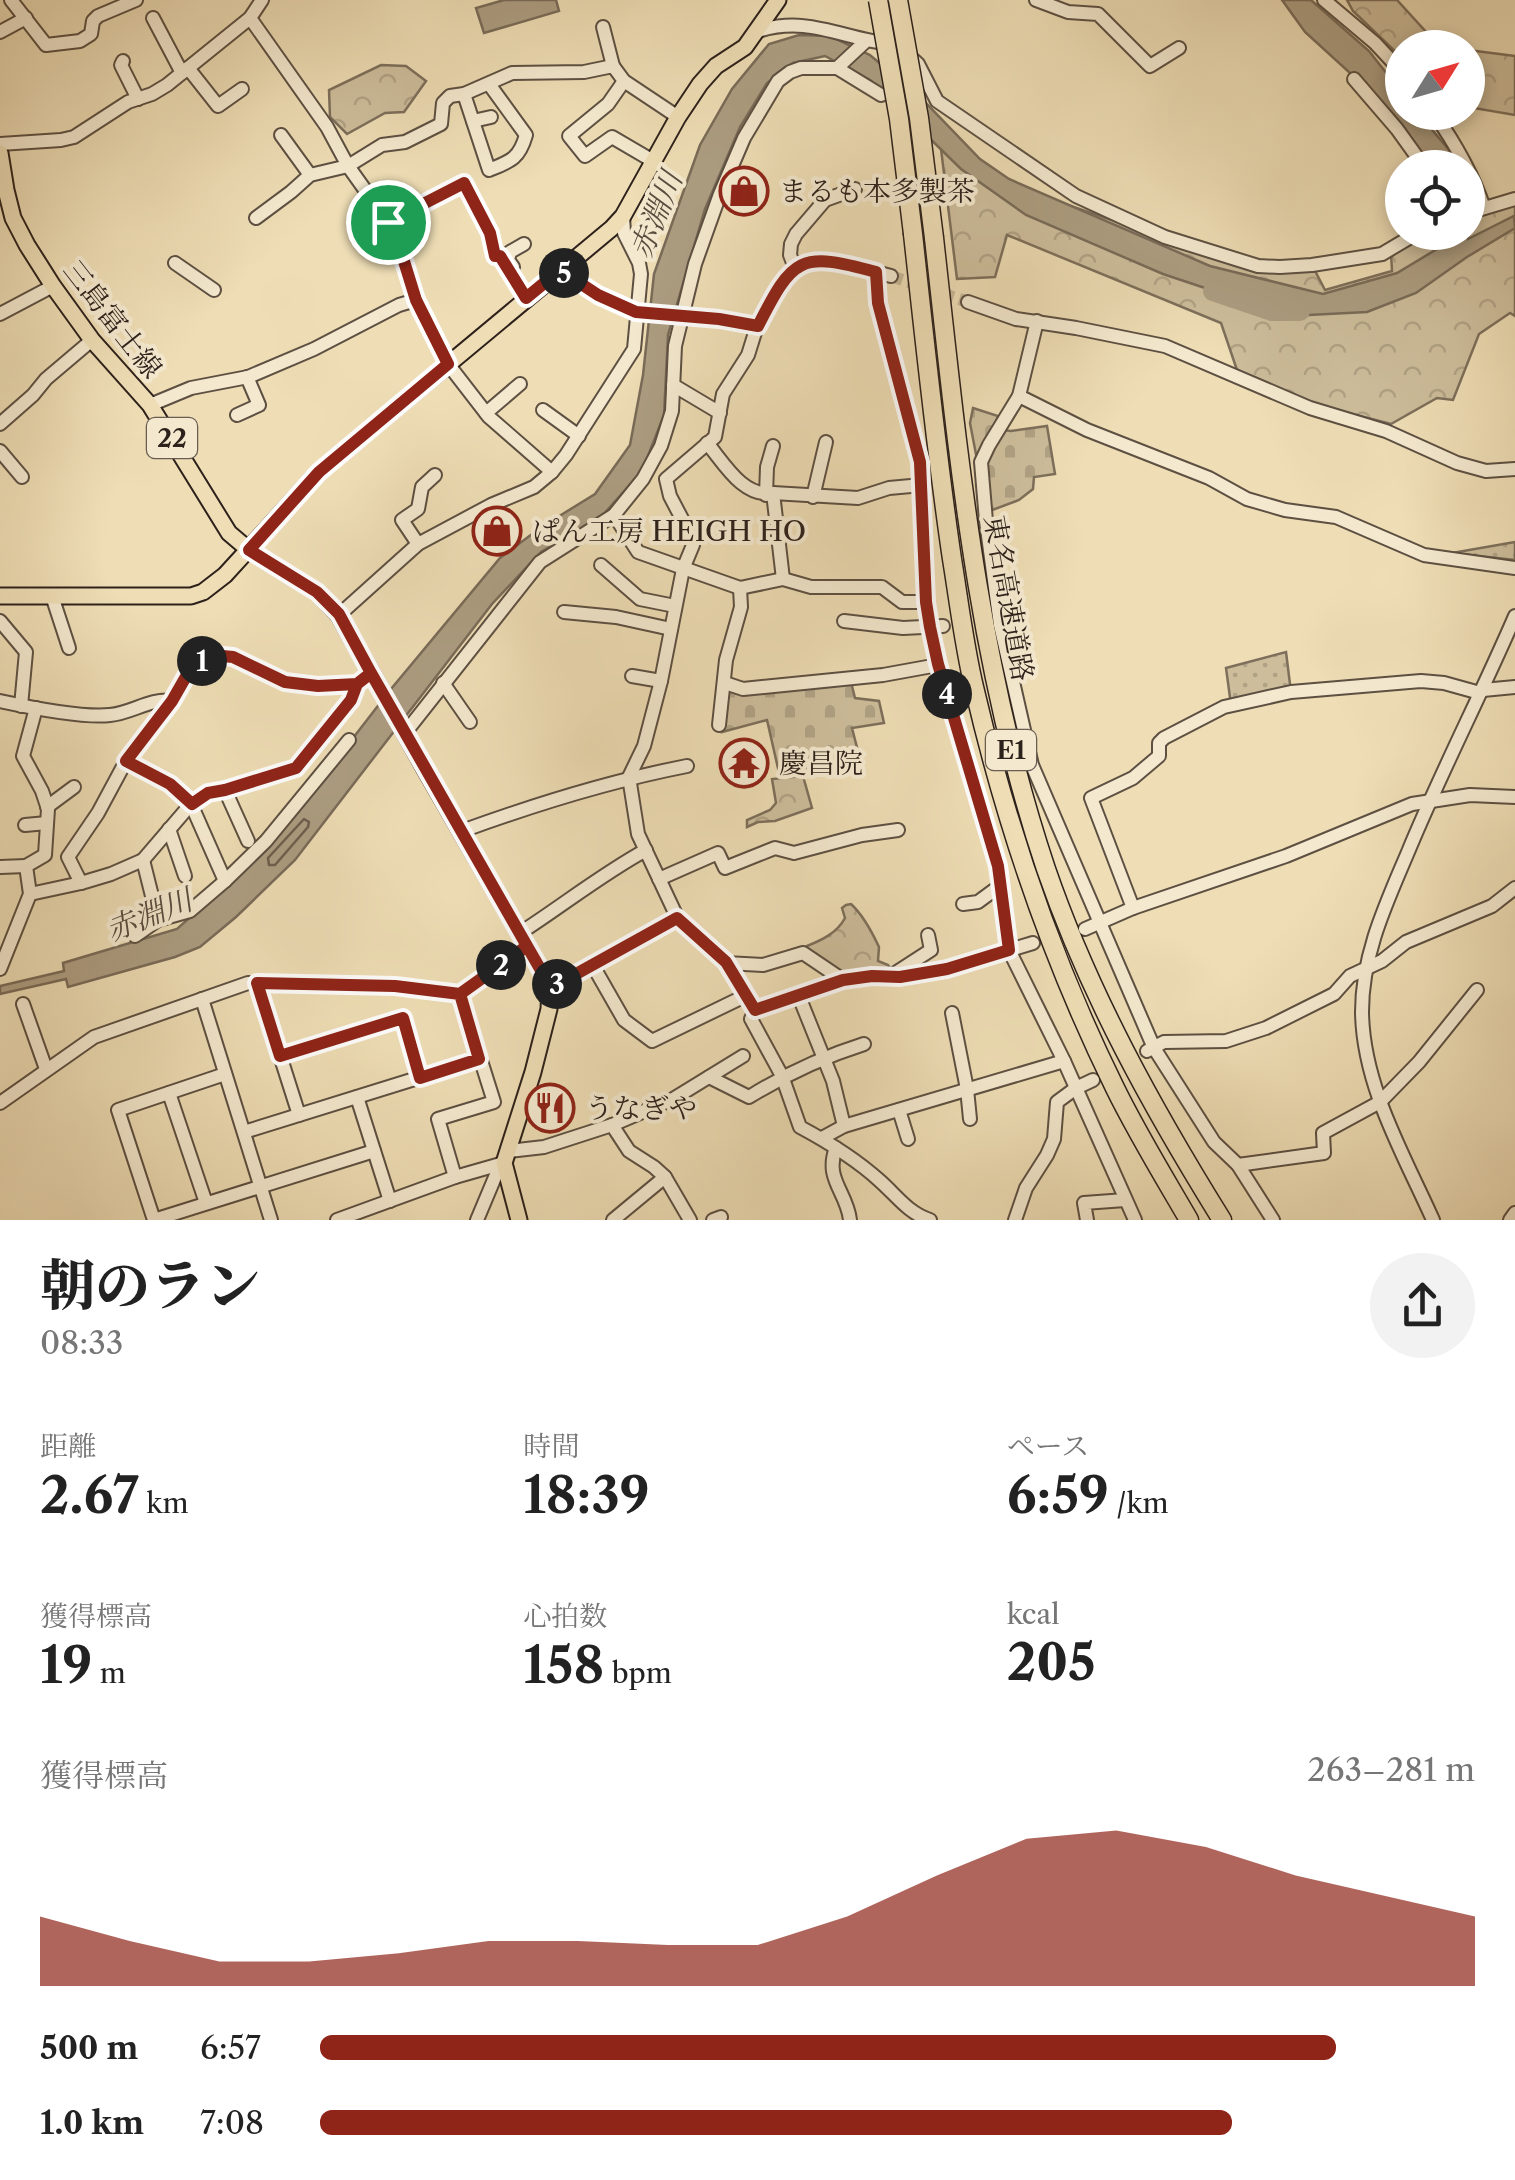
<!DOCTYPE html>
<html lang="ja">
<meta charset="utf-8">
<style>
body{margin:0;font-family:"Libre Caslon Text","Noto Serif JP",serif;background:#f2f2f2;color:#222;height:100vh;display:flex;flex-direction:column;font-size:38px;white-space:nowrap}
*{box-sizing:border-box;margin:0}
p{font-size:32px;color:#767676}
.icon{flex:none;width:55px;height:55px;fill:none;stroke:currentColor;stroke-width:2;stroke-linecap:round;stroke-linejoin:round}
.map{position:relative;height:1220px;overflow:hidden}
.drawer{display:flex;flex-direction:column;background:#fff;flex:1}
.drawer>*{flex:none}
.needle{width:65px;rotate:53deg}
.buttons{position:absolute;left:1385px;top:30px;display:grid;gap:20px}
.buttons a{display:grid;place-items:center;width:100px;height:100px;border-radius:50%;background:#fff;box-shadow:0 5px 15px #0003;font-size:50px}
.pin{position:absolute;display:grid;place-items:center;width:85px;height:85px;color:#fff;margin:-42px;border:5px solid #fff;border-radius:50%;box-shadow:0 2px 10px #0007}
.km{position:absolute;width:50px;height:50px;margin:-25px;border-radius:50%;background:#222;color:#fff;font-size:28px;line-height:50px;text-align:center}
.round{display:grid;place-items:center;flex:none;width:105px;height:105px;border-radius:52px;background:#f2f2f2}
.head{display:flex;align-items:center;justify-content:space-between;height:170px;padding:0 40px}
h1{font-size:55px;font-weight:800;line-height:75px}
.figures{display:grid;grid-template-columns:repeat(3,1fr);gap:15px;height:170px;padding:10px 40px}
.figures div{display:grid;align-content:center}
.figures b{font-size:50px;font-weight:800}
.figures small{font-size:28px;font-weight:400}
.figures p{font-size:28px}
.chart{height:280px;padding:20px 40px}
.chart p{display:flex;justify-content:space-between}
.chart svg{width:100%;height:180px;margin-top:10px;fill:#8f2418;opacity:.7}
ul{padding:0 40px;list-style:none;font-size:32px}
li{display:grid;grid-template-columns:160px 120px 1fr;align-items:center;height:75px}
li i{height:25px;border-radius:12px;background:#8f2418}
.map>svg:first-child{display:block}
</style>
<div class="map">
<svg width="1515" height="1220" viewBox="0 0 1515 1220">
<defs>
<pattern id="grass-dots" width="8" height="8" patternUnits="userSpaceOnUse" patternTransform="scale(2.5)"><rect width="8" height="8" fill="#cdbd9b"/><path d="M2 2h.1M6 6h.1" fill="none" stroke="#b0a285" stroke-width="1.8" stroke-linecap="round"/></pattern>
<pattern id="forest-crowns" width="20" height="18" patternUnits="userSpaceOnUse" patternTransform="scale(2.5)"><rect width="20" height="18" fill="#cdbd9b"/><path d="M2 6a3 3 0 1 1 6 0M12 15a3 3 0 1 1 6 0" fill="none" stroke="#b0a285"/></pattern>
<pattern id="cemetery-stones" width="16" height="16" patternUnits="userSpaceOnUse" patternTransform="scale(2.5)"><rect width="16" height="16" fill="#cdbd9b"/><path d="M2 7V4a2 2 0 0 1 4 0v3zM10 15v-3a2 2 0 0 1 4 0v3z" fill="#b0a285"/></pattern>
</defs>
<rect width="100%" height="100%" fill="#eeddb5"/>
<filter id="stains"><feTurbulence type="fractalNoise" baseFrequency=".002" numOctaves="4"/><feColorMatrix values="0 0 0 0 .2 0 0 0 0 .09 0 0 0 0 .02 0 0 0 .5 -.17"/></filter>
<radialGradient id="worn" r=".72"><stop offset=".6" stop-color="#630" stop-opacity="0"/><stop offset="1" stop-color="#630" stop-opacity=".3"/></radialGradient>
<!-- grass -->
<g fill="url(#grass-dots)" stroke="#7d6f5b" stroke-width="2.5">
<polygon points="1515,542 1515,560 1452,553"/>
<polygon points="1286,652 1291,692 1231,705 1226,668"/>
</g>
<!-- forest -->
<g fill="url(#forest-crowns)" stroke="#7d6f5b" stroke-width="2.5">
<polygon points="1347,0 1397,0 1439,46 1448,47 1402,48 1402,58 1353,11"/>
<polygon points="1468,50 1515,56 1515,115 1468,107"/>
<polygon points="381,65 406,66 426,81 404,112 385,113 347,134 330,117 329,90"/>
<polygon points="941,149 982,176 1124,224 1258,266 1312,265 1325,290 1392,271 1391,253 1431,233 1468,232 1468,216 1515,205 1515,316 1510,313 1479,334 1453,400 1437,398 1391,424 1294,399 1237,370 1221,323 1007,235 995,277 957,279"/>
<polygon points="803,776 812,808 775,821 758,822 747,827 747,820 770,810 776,803 772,779"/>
<path d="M851 904C862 914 872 932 879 947L878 961 888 965 893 972 844 978 805 955 807 946C822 940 837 933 845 918L842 908 846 905Z"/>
</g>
<!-- cemetery -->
<g fill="url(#cemetery-stones)" stroke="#7d6f5b" stroke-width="2.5">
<polygon points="973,408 998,416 994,429 1011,431 1047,426 1055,474 1034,477 1033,489 1019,500 987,512 970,423"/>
<polygon points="851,682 855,698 879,701 884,723 852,728 861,763 780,777 767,720 722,732 727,687"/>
</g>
<!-- water -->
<g fill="#ac9d81" stroke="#796b58" stroke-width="2.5">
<polygon points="504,0 556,0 559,11 484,33 476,8"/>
<polygon points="1282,0 1311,0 1369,51 1402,93 1402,112 1418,113 1454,156 1458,167 1429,167 1384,104 1305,32"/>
<polygon points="799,35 830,36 870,55 922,99 980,159 1009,179 1210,266 1323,294 1397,273 1437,249 1438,233 1467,233 1468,239 1514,216 1515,228 1467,257 1416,293 1367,312 1289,316 1163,274 1026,215 961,169 870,80 825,56 793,63 767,83 740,127 705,209 668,335 664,415 642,471 602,516 541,552 492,604 295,860 236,917 200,947 175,957 68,987 66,979 0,994 0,986 64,971 63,963 177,929 239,874 312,791 391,689 500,558 540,528 595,494 630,445 643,375 654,274 700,145 732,89 769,44"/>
</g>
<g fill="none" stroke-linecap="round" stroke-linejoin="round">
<!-- shore -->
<polygon stroke="#6c5f4e" stroke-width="2.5" points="304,819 309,822 308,827 275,865 269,865 268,858"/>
<!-- river -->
<polyline stroke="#ac9d81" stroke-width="20" points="1213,291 1272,311 1300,311"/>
<!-- minor-tunnel -->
<polyline stroke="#c7b796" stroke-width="12" stroke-dasharray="12 6" stroke-linecap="butt" points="891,276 968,302"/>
<!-- minor casing -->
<g stroke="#5d5042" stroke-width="16">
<g id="minor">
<polyline points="11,0 46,45 80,41 91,34 93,21 98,16 136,0"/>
<polyline points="1036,0 1068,12 1098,14 1150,66 1179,48"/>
<polyline points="1324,0 1375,43 1402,72"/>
<polyline points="153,18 182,73"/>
<polyline points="250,18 327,127 348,166 388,222 403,259 416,300 448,364 489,417 552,472"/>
<polyline points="603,27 613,66"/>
<path d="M758 31C808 15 843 39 891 44"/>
<polyline points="0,32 26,18"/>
<polyline points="907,54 918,64 937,101 1076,196 1165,237 1258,266 1280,267 1312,265 1382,254 1419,232"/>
<polyline points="123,61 121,65 138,99"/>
<polyline points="188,68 218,106 242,89"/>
<polyline points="837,68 866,41"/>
<polyline points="1354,79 1397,129 1425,168"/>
<polyline points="624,81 608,104 569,136 585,156 612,137 653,161"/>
<path d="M464 94 489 170C511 161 519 159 526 135L489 84"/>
<path d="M1433 112C1455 143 1472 172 1484 208"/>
<polyline points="473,121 491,117"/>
<polyline points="281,135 310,175"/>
<polyline points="0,144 61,140 74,137 128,102 152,94 167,85 250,18 262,0"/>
<polyline points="1468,213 1515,199"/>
<polyline points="256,218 291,192 310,175 348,166 382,145 405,142 441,124 443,103 450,96 464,94 512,73 584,72 613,66 624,81 678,117"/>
<polyline points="388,222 464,183 489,233 495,257 500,256 526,298"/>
<polyline points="175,263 214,290"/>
<polyline points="513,267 508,260 510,252 524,244"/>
<polyline points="795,268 790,255 791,244 796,234 825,200 855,189"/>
<polyline points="560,271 598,295 636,312 719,319 757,326"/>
<polyline points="876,273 879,303 920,462 926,602 930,627 938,665 998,866 1009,950 1064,1061 1135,1220"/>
<path d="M891 276 841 263 827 262 802 263 789 273 757 326 748 355 723 394 715 437 666 479 670 496 692 538 693 545 683 569 661 681 644 746 629 777 638 834 677 917 726 963 755 1010 751 1019 782 1076 800 1127C828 1142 857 1160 880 1181 897 1196 908 1213 930 1220"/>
<polyline points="968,302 1016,319 1076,328 1165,346 1310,408 1386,431 1457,463 1486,471 1515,469"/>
<polyline points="0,314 53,286"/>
<polyline points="1037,321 1019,396 989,445 981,462 986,521 1000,625 1032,765 1154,1048 1214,1142 1238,1165 1273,1220"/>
<polyline points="673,385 720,413"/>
<polyline points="1019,396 1087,430 1209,478 1247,499 1285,510 1336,517 1424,555 1515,568"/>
<polyline points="150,405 191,388 248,377 314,349 399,305 416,300"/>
<polyline points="543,410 579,436"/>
<polyline points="486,413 520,384"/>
<polyline points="237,415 259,405 247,377"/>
<polyline points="0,424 33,395 46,379 92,340"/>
<path d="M707 443C724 463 743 498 773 493L858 498 889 488 922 485"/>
<polyline points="0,451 22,477"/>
<polyline points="773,493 783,579"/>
<polyline points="766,495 767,467 773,446"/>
<polyline points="813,497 826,442"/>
<polyline points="614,515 638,552 740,588 783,579 811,587 882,587 902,602 926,602"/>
<polyline points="418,544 402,520 418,509 422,487 435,475"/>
<polyline points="601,565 640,599 675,606"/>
<polyline points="52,596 69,648"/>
<polyline points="564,612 616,617 671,629"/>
<polyline points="339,615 418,544 491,505 534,487 552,472 566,455 634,349 641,274 639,263 624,233 623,216"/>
<polyline points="0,621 26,652 21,706"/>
<polyline points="844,621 903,628 943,626"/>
<polyline points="632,676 661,681"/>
<polyline points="443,683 470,722"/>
<polyline points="725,683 743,689 883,675 938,665"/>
<polyline points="1483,690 1515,687"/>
<path d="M0 701C28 707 82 718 110 715 132 713 150 698 172 701"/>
<polyline points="719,725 726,660 741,607 740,588"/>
<polyline points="405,733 540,562 614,515 643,479 661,446 672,411 675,346 695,264 720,194 744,138 778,81 790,72 801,68 837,68 881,95"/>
<polyline points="126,761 170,784 191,804 225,881"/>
<polyline points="225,790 248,841"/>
<polyline points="47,807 74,787"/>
<polyline points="25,825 47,823"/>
<polyline points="169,829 185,876"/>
<path d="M462 831C536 804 610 781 687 766"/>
<polyline points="143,860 158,920"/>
<polyline points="0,867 26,866"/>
<polyline points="659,879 718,853 725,868 775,848 794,853 862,835 898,830"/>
<polyline points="81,883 111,874 143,860 191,804 208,793 225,790 296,768 351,700 357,684"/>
<polyline points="30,894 81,883 68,857 98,813 126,761 172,701 188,673 198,664 212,655 233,657 285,682 318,686 357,684 371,673"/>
<polyline points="963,904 978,902 1001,885"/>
<polyline points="1133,908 1091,798 1133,778 1159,756 1159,743 1164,738 1224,707 1291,692 1421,681 1444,683 1480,693"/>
<polyline points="1085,929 1133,908 1286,856 1412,804 1470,795 1515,797"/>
<path d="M520 933C562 906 602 874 646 850"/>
<polyline points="135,936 158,920 190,911 225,881 266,841 349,740"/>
<polyline points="726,963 763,965 803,953 843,980"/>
<polyline points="592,964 624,1020 652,1041 747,995"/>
<polyline points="0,969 30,894 26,866 45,855 48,809 42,791 23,756 36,708"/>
<polyline points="897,977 897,972 931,950 928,935"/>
<polyline points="257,983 299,1115"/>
<polyline points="550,986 559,984 677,917"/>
<polyline points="798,994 833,1081 844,1126"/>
<polyline points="202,999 271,1220"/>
<polyline points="23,1004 46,1069"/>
<polyline points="755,1010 843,980 872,976 900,977 947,969 1033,943"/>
<polyline points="952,1013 967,1089 970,1119"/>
<polyline points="1147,1051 1164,1042 1226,1041 1266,1028 1334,994 1350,976 1382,961 1406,942 1492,906 1515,888"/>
<polyline points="280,1056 403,1017 420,1077"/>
<path d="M709 1077 749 1097C786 1074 823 1057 864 1044"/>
<polyline points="169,1093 206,1203"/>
<polyline points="357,1097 390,1201"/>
<polyline points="0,1103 94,1037 248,983 395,986 460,994 527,946"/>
<polyline points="899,1110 908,1139"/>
<polyline points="612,1125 629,1151 654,1167 665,1177 690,1220"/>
<polyline points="244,1132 479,1059"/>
<polyline points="822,1138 844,1126 1064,1061"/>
<path d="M836 1148C824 1179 847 1192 850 1220"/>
<polyline points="509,1151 544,1147 612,1125 673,1099 743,1056"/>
<polyline points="1238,1165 1324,1153 1323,1133 1380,1102 1419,1062 1477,990"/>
<polyline points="455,1177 438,1119 494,1102 460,994"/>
<polyline points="154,1220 374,1151"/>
<polyline points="154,1220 118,1110 225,1074"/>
<polyline points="337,1220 455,1177 504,1163"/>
<polyline points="477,1220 498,1170 504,1163"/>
<polyline points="613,1220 665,1177"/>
<polyline points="713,1220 721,1217"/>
<polyline points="1015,1220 1026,1188 1047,1155 1054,1139 1057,1102 1076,1088 1093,1080"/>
<polyline points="1087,1220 1084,1203 1125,1200"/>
<path d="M1433 1220C1404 1155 1363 1086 1362 1012 1362 954 1386 904 1408 852 1441 772 1481 695 1515 616"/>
<polyline points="1510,1220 1515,1213"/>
</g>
</g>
<!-- major casing -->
<g stroke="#2d211b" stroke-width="19">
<g id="major">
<polyline points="0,153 6,190 13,218 27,245 53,286 92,340 150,405 229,533 249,550 317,592 339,615 425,769 550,986 549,1009 533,1072 504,1163 519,1220"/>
<polyline points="0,596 191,596 203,592 225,575 319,472 612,228 623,216 678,117 700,84 716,66 745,47 778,0"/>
</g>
</g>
<!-- highway casing -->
<g stroke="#2d211b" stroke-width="21">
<g id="highway">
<path d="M913 234C925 343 936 451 952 559 959 602 964 645 974 687 1006 825 1052 960 1115 1088 1137 1133 1164 1177 1189 1220"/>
<path d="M934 238C958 452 977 664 1046 869 1089 994 1153 1109 1222 1220"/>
</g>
</g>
<!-- minor -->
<use href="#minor" stroke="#f4e9cf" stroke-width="12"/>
<!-- major -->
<use href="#major" stroke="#eeddb5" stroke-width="15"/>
<!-- highway -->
<use href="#highway" stroke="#eeddb5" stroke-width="18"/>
<!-- highway-bridge casing -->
<g stroke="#2d211b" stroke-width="21" stroke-linecap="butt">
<g id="highway-bridge">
<polyline points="878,0 899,119 913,234"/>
<polyline points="898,0 919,118 934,238"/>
</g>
</g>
<!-- highway-bridge -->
<use href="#highway-bridge" stroke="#eeddb5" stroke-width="18"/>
</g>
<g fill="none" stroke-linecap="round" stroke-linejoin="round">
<!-- route casing -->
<g stroke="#fff" stroke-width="20">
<path id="route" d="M388 222 403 258 416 300 448 364 319 472 249 550 317 592 339 614 371 673 357 684 318 686 285 682 233 657 212 655 188 673 172 701 126 761 170 784 192 804 208 793 225 790 296 768 351 700 357 684 371 673 527 946 460 994 395 986 257 983 280 1056 403 1018 420 1078 479 1059 460 994 527 946 550 986 558 984 677 918 726 962 755 1010 843 980 872 976 900 977 947 969 1009 950 998 866 938 664 930 627 926 602 920 462 878 303 876 272C800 251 793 257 758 326L719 319 636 312 598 295 560 270 526 298 500 256H495L490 233 464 183 388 222"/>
</g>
<!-- route -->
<use href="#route" stroke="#8f2418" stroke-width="12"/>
</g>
<!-- icons -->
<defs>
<g id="shop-ring" transform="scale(2.5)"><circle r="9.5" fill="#f4e9cf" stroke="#8f2418" stroke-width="1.5"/><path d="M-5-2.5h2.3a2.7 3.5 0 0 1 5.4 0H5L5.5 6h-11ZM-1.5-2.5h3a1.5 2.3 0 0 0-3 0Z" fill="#8f2418"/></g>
<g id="temple-ring" transform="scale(2.5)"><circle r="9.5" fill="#f4e9cf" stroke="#8f2418" stroke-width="1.5"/><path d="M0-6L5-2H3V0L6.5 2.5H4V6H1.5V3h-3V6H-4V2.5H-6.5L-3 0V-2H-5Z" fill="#8f2418"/></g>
<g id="restaurant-ring" transform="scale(2.5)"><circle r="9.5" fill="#f4e9cf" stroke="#8f2418" stroke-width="1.5"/><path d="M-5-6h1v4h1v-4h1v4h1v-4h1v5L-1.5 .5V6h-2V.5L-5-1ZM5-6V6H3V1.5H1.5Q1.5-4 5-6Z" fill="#8f2418"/></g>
</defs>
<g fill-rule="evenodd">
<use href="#shop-ring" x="744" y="191"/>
<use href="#shop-ring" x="497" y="531"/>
<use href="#temple-ring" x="744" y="763"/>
<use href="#restaurant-ring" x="550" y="1108"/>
</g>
<g text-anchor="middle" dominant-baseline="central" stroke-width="8" stroke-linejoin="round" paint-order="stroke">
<!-- shield labels -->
<g fill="#f4e9cf" stroke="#695d51" stroke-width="2.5">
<rect x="147" y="418" width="50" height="40" rx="8"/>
<rect x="986" y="730" width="50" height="40" rx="8"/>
</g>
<g font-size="25" font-weight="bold" fill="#2d211b">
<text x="172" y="438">22</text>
<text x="1011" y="750">E1</text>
</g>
<!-- poi labels -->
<g font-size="28" fill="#2d211b" stroke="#f4e9cf" text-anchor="start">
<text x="779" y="191">まるも本多製茶</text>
<text x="532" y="531">ぱん工房 HEIGH HO</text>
<text x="779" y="763">慶昌院</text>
<text x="585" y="1108">うなぎや</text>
</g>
<!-- street labels -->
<g font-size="28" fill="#2d211b" stroke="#f4e9cf">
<text transform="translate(113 319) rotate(52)">三島富士線</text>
<text transform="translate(1009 598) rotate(80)">東名高速道路</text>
</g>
<!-- water labels -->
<g font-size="30" font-style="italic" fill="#594c3f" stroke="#f4e9cf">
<text transform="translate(656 215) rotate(-68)">赤淵川</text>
<text transform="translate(149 915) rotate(-22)">赤淵川</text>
</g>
</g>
<rect width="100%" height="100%" filter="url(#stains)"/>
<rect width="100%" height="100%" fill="url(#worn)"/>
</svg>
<div class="buttons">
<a><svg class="needle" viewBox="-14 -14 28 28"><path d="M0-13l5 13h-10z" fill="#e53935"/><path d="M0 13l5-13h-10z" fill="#767676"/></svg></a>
<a><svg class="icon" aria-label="locate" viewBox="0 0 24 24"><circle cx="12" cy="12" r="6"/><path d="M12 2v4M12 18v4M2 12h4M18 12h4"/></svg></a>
</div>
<div class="pin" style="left:388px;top:222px;background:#1e9e55"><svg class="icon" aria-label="arrive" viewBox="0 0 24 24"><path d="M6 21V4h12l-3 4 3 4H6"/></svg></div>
<b class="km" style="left:202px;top:661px">1</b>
<b class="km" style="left:501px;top:965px">2</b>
<b class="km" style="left:557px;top:984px">3</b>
<b class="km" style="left:947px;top:694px">4</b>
<b class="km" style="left:564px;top:273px">5</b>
</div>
<section class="drawer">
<div class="head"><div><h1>朝のラン</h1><p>08:33</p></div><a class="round"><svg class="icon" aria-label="share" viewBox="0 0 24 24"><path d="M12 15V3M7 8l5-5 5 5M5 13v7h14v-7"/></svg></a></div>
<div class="figures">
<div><p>距離</p><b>2.67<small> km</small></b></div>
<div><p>時間</p><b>18:39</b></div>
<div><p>ペース</p><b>6:59<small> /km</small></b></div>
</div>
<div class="figures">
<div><p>獲得標高</p><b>19<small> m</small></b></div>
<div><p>心拍数</p><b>158<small> bpm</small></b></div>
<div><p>kcal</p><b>205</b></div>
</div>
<div class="chart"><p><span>獲得標高</span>263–281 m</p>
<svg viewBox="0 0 160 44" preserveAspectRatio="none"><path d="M0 44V27L10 33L20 38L30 38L40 36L50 33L60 33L70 34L80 34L90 27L100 17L110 8L120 6L130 10L140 17L150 22L160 27V44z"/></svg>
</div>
<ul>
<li><b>500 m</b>6:57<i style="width:88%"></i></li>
<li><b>1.0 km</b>7:08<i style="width:79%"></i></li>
</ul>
</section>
